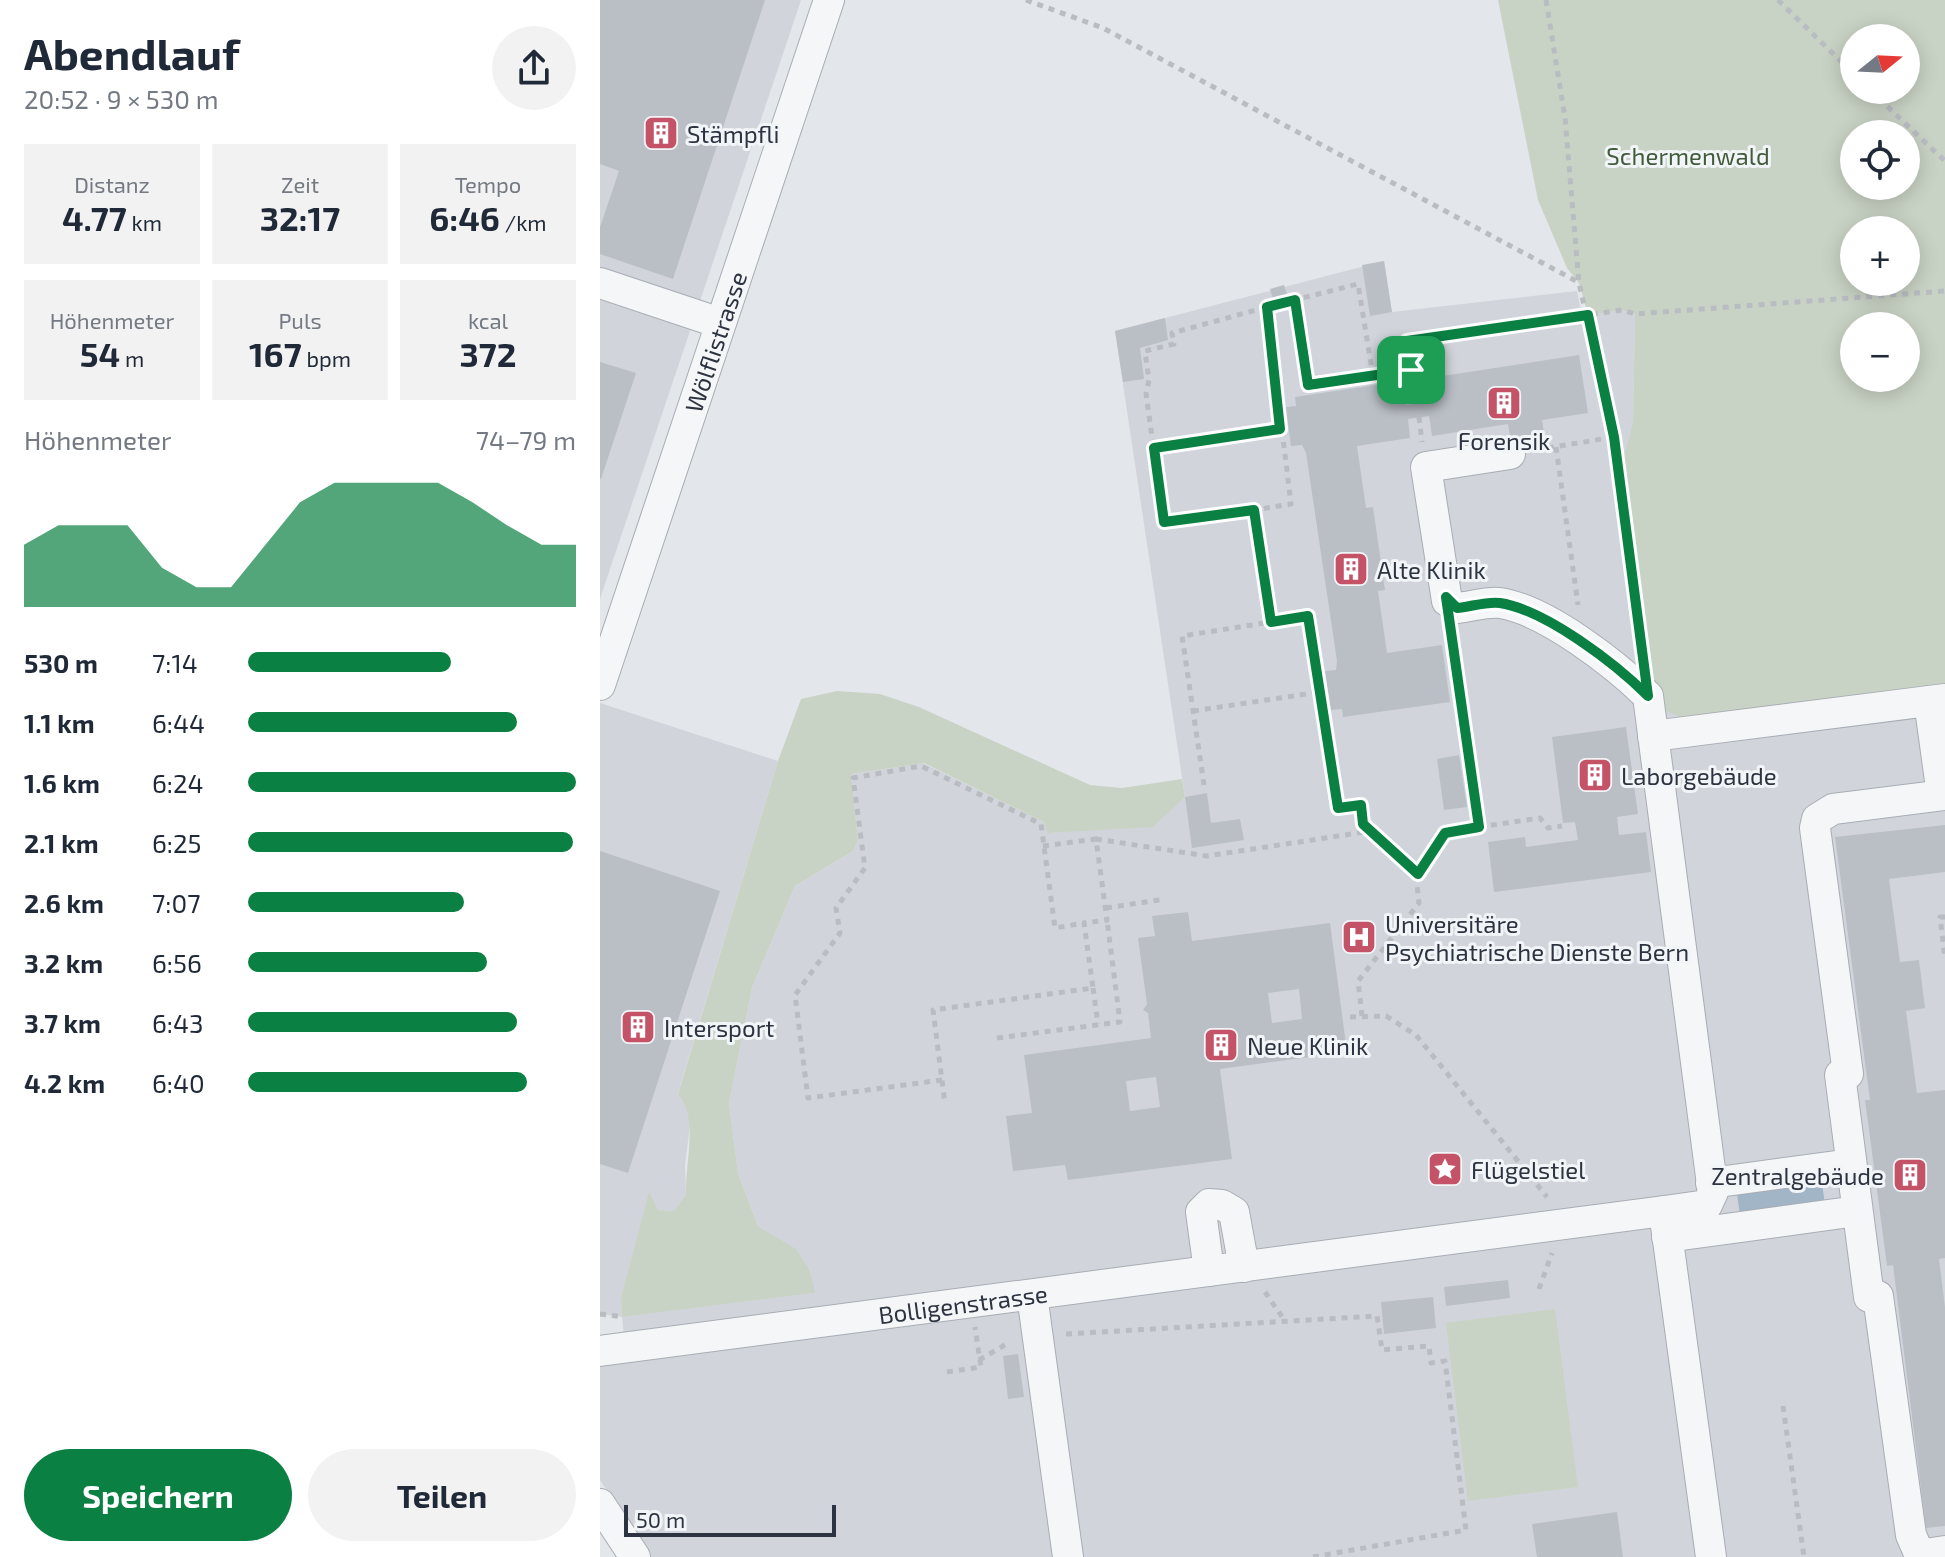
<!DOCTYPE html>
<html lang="de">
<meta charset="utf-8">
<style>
body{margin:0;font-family:"Exo 2",sans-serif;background:#f2f2f3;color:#1f2937;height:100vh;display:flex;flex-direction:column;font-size:30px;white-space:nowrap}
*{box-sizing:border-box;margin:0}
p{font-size:26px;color:#747a83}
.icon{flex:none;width:44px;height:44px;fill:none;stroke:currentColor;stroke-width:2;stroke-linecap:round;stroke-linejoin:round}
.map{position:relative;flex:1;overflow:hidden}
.drawer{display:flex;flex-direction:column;background:#fff;width:600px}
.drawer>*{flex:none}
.needle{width:52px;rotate:72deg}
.fabs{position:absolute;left:1240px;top:24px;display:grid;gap:16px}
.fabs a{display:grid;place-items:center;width:80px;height:80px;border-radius:50%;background:#fff;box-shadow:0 4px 20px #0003;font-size:40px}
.scale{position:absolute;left:24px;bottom:20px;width:212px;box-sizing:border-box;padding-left:8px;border:4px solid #2c3441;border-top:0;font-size:22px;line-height:28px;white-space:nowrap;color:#2c3441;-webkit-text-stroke:6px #f2f5f7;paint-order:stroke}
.pin{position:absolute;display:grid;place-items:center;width:68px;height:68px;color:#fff;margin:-34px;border-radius:16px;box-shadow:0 4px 12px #0006}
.round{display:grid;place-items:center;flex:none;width:84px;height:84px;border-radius:42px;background:#f2f2f3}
.headline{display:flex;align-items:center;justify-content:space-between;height:136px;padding:0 24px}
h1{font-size:44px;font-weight:700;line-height:60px}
.figures{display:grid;grid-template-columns:repeat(3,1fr);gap:12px;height:136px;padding:8px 24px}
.figures div{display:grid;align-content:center;border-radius:0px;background:#f2f2f3;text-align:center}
.figures b{font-size:34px;font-weight:700}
.figures small{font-size:22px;font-weight:400}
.figures p{font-size:22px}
.chart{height:224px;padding:16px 24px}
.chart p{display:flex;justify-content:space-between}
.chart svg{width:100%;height:144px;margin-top:8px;fill:#0b8043;opacity:.7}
.cta{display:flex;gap:16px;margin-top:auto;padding:16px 24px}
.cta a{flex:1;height:92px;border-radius:48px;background:#0b8043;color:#fff;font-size:32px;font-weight:700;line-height:92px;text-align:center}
.cta a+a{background:#f2f2f3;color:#1f2937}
ul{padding:0 24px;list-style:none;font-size:26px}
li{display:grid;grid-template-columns:128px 96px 1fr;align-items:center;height:60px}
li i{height:20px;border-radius:10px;background:#0b8043}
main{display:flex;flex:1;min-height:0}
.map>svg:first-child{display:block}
</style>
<main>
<section class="drawer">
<div class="headline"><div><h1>Abendlauf</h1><p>20:52 · 9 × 530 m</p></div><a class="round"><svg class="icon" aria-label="share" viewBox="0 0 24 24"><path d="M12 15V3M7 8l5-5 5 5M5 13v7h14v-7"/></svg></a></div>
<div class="figures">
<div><p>Distanz</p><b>4.77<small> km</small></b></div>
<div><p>Zeit</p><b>32:17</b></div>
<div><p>Tempo</p><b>6:46<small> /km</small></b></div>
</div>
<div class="figures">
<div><p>Höhenmeter</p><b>54<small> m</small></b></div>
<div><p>Puls</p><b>167<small> bpm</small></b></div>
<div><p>kcal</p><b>372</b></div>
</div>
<div class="chart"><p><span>Höhenmeter</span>74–79 m</p>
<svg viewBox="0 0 160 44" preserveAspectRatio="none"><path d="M0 44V25L10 19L20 19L30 19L40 32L50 38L60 38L70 25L80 12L90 6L100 6L110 6L120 6L130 12L140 19L150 25L160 25V44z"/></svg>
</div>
<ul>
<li><b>530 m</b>7:14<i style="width:62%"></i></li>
<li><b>1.1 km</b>6:44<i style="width:82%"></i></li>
<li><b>1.6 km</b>6:24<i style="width:100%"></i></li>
<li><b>2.1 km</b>6:25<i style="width:99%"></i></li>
<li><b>2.6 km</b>7:07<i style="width:66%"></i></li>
<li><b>3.2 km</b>6:56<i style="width:73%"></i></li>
<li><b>3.7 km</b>6:43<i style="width:82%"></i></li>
<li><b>4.2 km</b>6:40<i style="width:85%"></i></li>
</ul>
<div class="cta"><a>Speichern</a><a>Teilen</a></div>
</section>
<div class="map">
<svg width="1345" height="1557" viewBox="0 0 1345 1557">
<rect width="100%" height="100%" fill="#e3e6ea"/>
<!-- built -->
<g fill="#d1d5db">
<polygon points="0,0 201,0 0,599"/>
<polygon points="784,261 792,312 977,291 980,307 988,314 1022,310 1035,314 1033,422 1023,459 1345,690 1345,1557 51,1557 0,1480 0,1351 25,1346 22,1317 0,1314 0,703 178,761 78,1093 88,1105 90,1125 85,1165 86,1194 74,1211 57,1210 49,1194 21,1297 22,1316 214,1293 210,1270 196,1250 158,1226 138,1173 129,1103 152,988 195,886 253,851 258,840 251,774 323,763 444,822 449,833 509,828 576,805 585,797 515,331"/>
</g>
<!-- green -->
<g fill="#c9d3c5" fill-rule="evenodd">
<path d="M898 0H1345V690L1084 719 1066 711 1057 700 1023 459 1033 422 1035 314 1022 310 988 315 979 283 967 268 938 200ZM1254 38H1306V90H1254ZM1254 134H1306V186H1254ZM1254 230H1306V282H1254ZM1254 326H1306V378H1254Z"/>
<path d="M237 691 280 694 319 707 490 785 522 788 582 779 585 797 553 827 448 833 444 822 324 763 251 774 258 840 253 851 195 886 152 988 129 1103 138 1173 158 1226 196 1249 210 1270 215 1293 22 1317 21 1297 49 1192 58 1210 74 1211 86 1194C85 1162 99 1118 78 1094L178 761 201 699Z"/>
<polygon points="955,1309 978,1487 868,1501 846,1323"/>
</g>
<!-- water -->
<polygon fill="#a1b5c7" points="1221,1175 1225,1205 1140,1216 1136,1186"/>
<!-- building -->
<g fill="#babfc6" fill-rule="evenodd">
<polygon points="0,0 165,0 73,279 0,254 0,227 19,171 0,164"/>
<polygon points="784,261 792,312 770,316 762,265"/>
<polygon points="684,285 687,295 673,299 670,289"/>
<polygon points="565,318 568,340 540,348 544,379 523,382 515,331"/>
<polygon points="979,355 988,413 942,420 946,445 912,450 908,424 832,436 829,416 808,419 810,438 757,446 766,508 773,507 785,590 778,591 787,653 842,645 850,702 743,717 742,709 731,710 725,671 736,670 737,661 706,453 702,445 691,446 686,407 696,406 695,397 802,381 806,405 827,402 823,379"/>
<polygon points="0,362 36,373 1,479 0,479"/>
<polygon points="1026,727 1038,814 1017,817 1019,835 1046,832 1051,872 894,892 888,842 925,837 926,847 978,840 975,822 963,823 952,737"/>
<polygon points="859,755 867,807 844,810 837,759"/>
<polygon points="607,793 611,823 640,819 644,840 592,848 585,797"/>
<polygon points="1345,825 1345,872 1289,879 1300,962 1319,960 1325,1008 1306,1011 1317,1093 1345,1090 1345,1258 1339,1259 1345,1307 1345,1526 1326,1528 1293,1265 1287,1266 1271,1145 1265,1100 1270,1100 1235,837"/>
<polygon points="0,851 120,891 28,1173 0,1164"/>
<path d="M588 912 592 941 730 923 747 1052 620 1069 632 1159 468 1180 465 1165 413 1171 406 1116 432 1113 424 1055 551 1038 548 1013 543 1010 547 1004 538 938 555 936 552 916ZM699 989 702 1019 672 1023 668 993ZM556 1077 560 1107 530 1111 526 1081Z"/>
<polygon points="908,1280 910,1298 846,1306 844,1287"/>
<polygon points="833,1297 836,1328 784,1334 781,1302"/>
<polygon points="418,1354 424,1397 408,1399 403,1356"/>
<polygon points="1017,1512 1023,1557 937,1557 932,1524"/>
</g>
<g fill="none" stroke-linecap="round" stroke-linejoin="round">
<!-- minor casing -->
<g stroke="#a8adb4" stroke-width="32">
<g id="minor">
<polyline points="0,283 120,323"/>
<path d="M910 454 826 467 847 601 857 608C871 607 887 601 900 603 946 610 1015 664 1048 696L1113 1192 1107 1205 1064 1211 1111 1557"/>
<path id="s1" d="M0 685 229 0"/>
<polyline points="1329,701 1342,795"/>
<polyline points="1053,736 1345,699"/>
<polyline points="1345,795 1233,809 1217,819 1215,828 1248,1074 1240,1075 1269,1297 1278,1296 1311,1535 1318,1551 1325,1554 1345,1551"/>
<polyline points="1111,1183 1251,1164"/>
<polyline points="1067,1237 1257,1211"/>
<polyline points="609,1271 601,1212 609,1204 622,1205 634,1212 644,1267"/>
<polyline points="432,1295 468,1557"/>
<path id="s2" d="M0 1351 1064 1211"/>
<polyline points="0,1504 35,1557"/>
</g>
</g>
<!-- path -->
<g stroke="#b9bcc1" stroke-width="5" stroke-dasharray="6 6" stroke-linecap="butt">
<polyline points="426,0 503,28 978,282"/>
<polyline points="946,0 965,118 979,283 1014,437 1042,651"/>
<polyline points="1178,0 1254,74"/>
<polyline points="1270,90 1345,161"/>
<polyline points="695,300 708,385 773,376"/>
<polyline points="811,370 807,341 1022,310 1035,314 1345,291"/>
<polyline points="819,417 822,442"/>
<polyline points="956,447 978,605"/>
<polyline points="554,448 680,429"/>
<polyline points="936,450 1014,437"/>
<polyline points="654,510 564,522 546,394 549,380 545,351 574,344 572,333 667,307"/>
<polyline points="593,711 720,692"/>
<polyline points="604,785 582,636 671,622"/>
<polyline points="879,827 940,818 948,828 962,826"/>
<polyline points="771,831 763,824 761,805 738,808 708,616 671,622 654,510 691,504 667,307 758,284 773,376 811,370 816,403"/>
<polyline points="496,839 607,856 771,831 818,874"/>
<polyline points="443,846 496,839 507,920 484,923"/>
<polyline points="506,908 565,899"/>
<polyline points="1345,917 1340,917 1345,959"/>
<polyline points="493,988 498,1024"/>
<polyline points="762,1016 758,981 819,903 816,876 845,833 879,827 851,633"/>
<polyline points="750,1017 786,1016 816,1035 947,1197"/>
<polyline points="397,1038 520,1022 507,920"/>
<polyline points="342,1080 208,1098 195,995 240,933 236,908 265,868 253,778 321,766 441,824 455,928 484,923 493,988 333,1010 345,1104"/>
<polyline points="939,1289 952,1253"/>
<polyline points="665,1292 685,1321"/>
<polyline points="0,1314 23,1317"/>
<polyline points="466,1334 777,1316 782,1350 829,1346 831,1363 845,1361 866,1530 713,1557"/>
<polyline points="379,1360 410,1342"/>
<polyline points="347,1372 381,1367 375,1327"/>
<polyline points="1183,1406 1204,1557"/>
</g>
<!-- minor -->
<use href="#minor" stroke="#f5f6f8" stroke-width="30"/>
</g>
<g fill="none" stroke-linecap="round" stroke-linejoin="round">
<!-- route casing -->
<g stroke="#fff" stroke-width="16">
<path id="route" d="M695 300 708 385 811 370 807 341 988 315 1014 437 1048 696C1016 664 946 610 900 603 887 601 870 607 857 608L846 597 879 827 845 833 818 874 763 824 761 805 738 808 708 616 671 622 654 510 564 522 554 448 680 429 667 307Z"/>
</g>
<!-- route -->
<use href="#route" stroke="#0b8043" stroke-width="10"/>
</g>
<!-- icons -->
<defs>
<g id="building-square" transform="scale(1.8)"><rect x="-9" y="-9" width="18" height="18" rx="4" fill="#c45368" stroke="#f2f5f7"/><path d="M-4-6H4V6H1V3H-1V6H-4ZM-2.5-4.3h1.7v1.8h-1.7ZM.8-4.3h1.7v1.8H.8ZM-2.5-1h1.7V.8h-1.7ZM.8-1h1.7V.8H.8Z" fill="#fff"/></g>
<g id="hospital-square" transform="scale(1.8)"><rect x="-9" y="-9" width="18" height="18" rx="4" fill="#c45368" stroke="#f2f5f7"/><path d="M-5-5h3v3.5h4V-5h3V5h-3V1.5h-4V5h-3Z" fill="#fff"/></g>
<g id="sight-square" transform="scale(1.8)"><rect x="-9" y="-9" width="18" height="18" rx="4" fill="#c45368" stroke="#f2f5f7"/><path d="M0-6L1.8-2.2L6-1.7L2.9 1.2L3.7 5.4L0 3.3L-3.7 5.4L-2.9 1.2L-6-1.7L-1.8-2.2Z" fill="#fff"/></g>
</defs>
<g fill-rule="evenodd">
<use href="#building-square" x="61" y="133"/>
<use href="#building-square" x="904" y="403"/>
<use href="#building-square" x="751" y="569"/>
<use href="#building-square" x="995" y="775"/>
<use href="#hospital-square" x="759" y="937"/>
<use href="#building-square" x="38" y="1027"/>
<use href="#building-square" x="621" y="1045"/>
<use href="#sight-square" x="845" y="1169"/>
<use href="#building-square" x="1310" y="1175"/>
</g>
<g text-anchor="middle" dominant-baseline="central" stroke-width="6" stroke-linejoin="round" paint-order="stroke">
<!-- poi labels -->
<g font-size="24" fill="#2c3441" stroke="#f2f5f7" text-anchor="start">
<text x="87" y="133">Stämpfli</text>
<text x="904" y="440" text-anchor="middle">Forensik</text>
<text x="777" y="569">Alte Klinik</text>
<text x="1021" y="775">Laborgebäude</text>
<text x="785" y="923">Universitäre<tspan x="785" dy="28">Psychiatrische Dienste Bern</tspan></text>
<text x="64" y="1027">Intersport</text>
<text x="647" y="1045">Neue Klinik</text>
<text x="871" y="1169">Flügelstiel</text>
<text x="1284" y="1175" text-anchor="end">Zentralgebäude</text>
</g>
<!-- park labels -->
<g font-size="24" fill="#425b3a" stroke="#f2f5f7">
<text x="1088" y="155">Schermenwald</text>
</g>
<!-- street labels -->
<g font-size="24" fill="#2c3441" stroke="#f2f5f7">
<text stroke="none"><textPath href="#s1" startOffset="362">Wölflistrasse</textPath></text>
<text stroke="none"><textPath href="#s2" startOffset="366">Bolligenstrasse</textPath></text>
</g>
</g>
</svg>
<div class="fabs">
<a><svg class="needle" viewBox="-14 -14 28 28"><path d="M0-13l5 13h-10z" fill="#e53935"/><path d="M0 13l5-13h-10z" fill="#747a83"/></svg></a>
<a><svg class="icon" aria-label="locate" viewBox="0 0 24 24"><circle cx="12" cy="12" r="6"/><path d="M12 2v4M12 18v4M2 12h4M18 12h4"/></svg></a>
<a>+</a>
<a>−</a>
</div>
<div class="scale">50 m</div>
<div class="pin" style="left:811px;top:370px;background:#1e9e55"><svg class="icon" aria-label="arrive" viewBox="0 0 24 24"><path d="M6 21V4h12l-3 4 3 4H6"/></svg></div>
</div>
</main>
